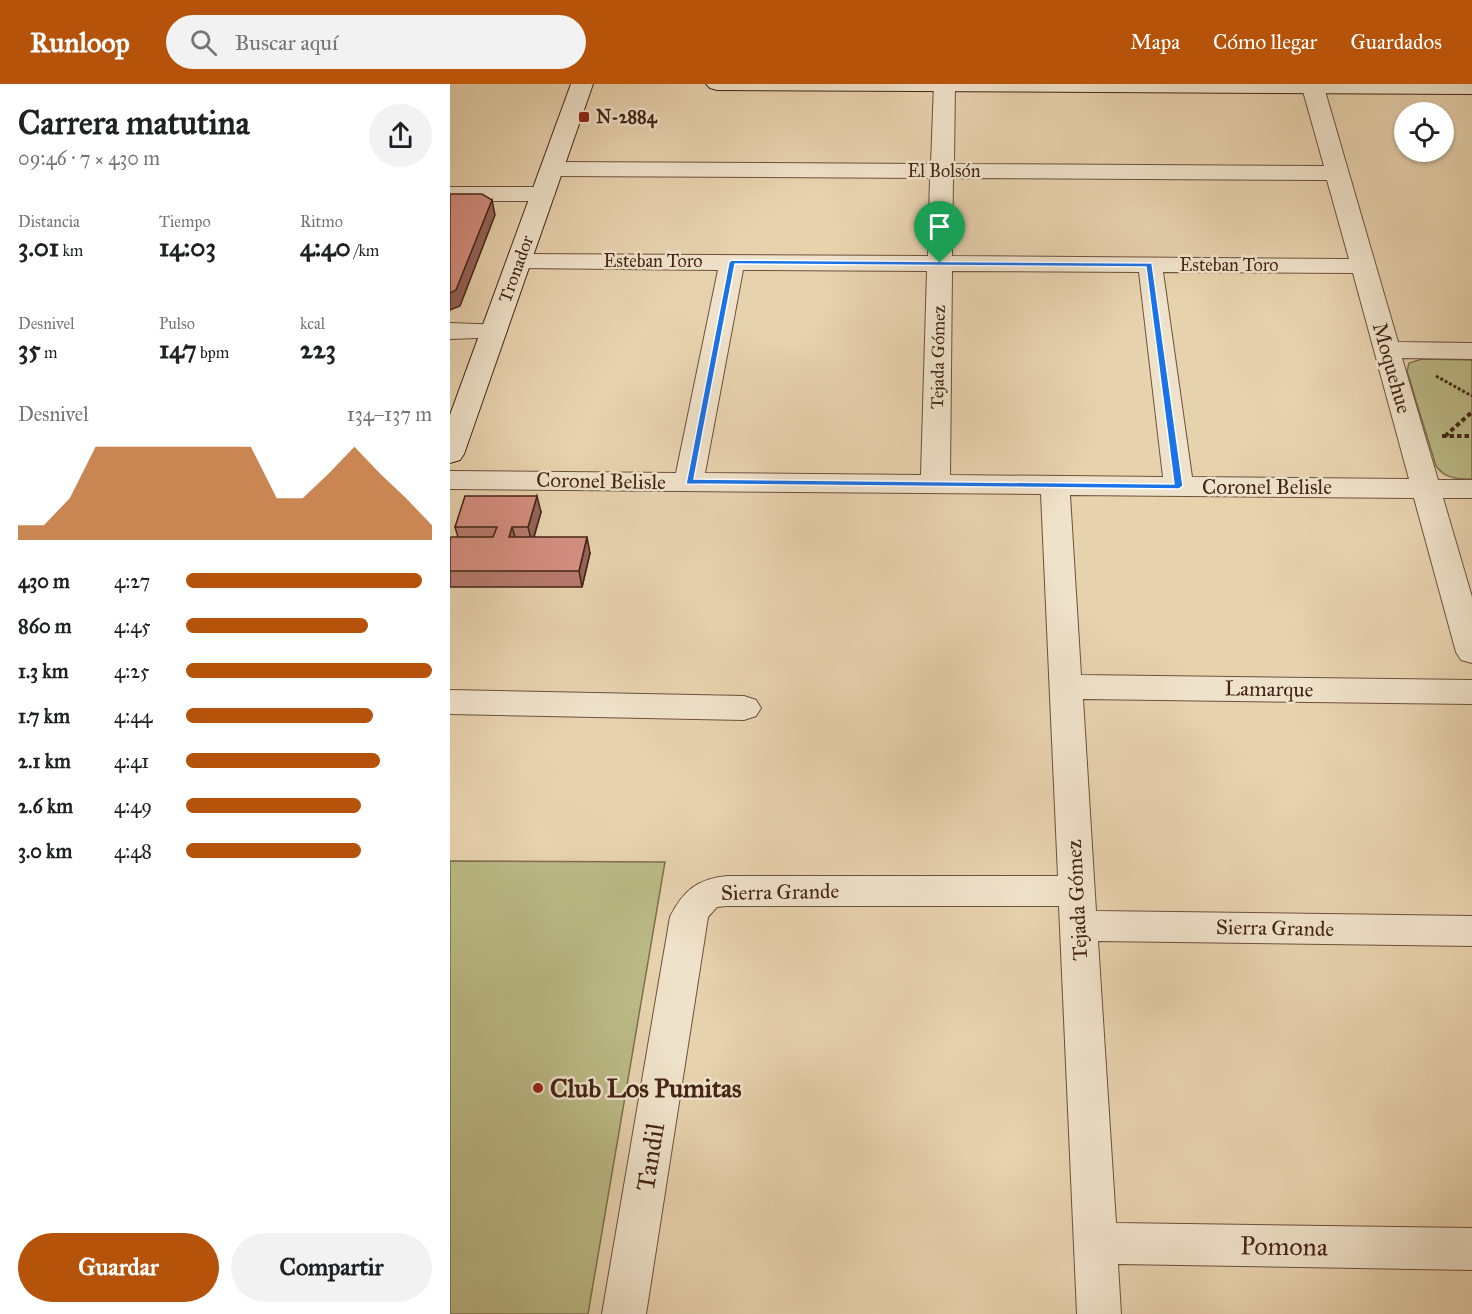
<!DOCTYPE html>
<html lang="es">
<meta charset="utf-8">
<style>
body{margin:0;font-family:"IM FELL Great Primer",serif;background:#f2f2f2;color:#202124;height:100vh;display:flex;flex-direction:column;font-size:22px;white-space:nowrap}
*{box-sizing:border-box;margin:0}
p{font-size:20px;color:#757577}
.icon{flex:none;width:33px;height:33px;fill:none;stroke:currentColor;stroke-width:2;stroke-linecap:round;stroke-linejoin:round}
.map{position:relative;flex:1;overflow:hidden}
.panel{display:flex;flex-direction:column;background:#fff;width:450px}
.panel>*{flex:none}
.fabs{position:absolute;left:944px;top:18px;display:grid;gap:12px}
.fabs a{display:grid;place-items:center;width:60px;height:60px;border-radius:50%;background:#fff;box-shadow:0 2px 4px #0004;font-size:30px}
.pin{position:absolute;display:grid;place-items:center;width:51px;height:51px;color:#fff;margin:-62px -26px;border-radius:50% 50% 50% 0;rotate:-45deg;box-shadow:0 0 6px #0007}
.pin .icon{rotate:45deg}
.round{display:grid;place-items:center;flex:none;width:63px;height:63px;border-radius:32px;background:#f2f2f2}
.overview{display:flex;align-items:center;justify-content:space-between;height:102px;padding:0 18px}
h1{font-size:33px;font-weight:700;line-height:45px}
.figures{display:grid;grid-template-columns:repeat(3,1fr);gap:9px;height:102px;padding:6px 18px}
.figures div{display:grid;align-content:center}
.figures b{font-size:26px;font-weight:700}
.figures small{font-size:16px;font-weight:400}
.figures p{font-size:16px}
.chart{height:168px;padding:12px 18px}
.chart p{display:flex;justify-content:space-between}
.chart svg{width:100%;height:108px;margin-top:6px;fill:#b45309;opacity:.7}
.primary-button{display:flex;gap:12px;margin-top:auto;padding:12px 18px}
.primary-button a{flex:1;height:69px;border-radius:36px;background:#b45309;color:#fff;font-size:24px;font-weight:700;line-height:69px;text-align:center}
.primary-button a+a{background:#f2f2f2;color:#202124}
ul{padding:0 18px;list-style:none;font-size:20px}
li{display:grid;grid-template-columns:96px 72px 1fr;align-items:center;height:45px}
li i{height:15px;border-radius:8px;background:#b45309}
header{display:flex;align-items:center;gap:36px;box-sizing:border-box;height:84px;padding:0 30px;background:#b45309;color:#fff}
header strong{font-size:28px}
nav{display:flex;gap:33px;margin-inline-start:auto;font-size:21px}
.search{width:420px;height:54px;background:#f2f2f2;display:flex;align-items:center;gap:15px;box-sizing:border-box;padding:0 21px;border-radius:33px;color:#757577;font-size:22px}
main{display:flex;flex:1;min-height:0}
.map>svg:first-child{display:block}
</style>
<header>
<strong>Runloop</strong>
<div class="search"><svg class="icon" aria-label="search" viewBox="0 0 24 24"><circle cx="10" cy="10" r="6"/><path d="M15 15l6 6"/></svg>Buscar aquí</div>
<nav><a>Mapa</a><a>Cómo llegar</a><a>Guardados</a></nav>
</header>
<main>
<section class="panel">
<div class="overview"><div><h1>Carrera matutina</h1><p>09:46 · 7 × 430 m</p></div><a class="round"><svg class="icon" aria-label="share" viewBox="0 0 24 24"><path d="M12 15V3M7 8l5-5 5 5M5 13v7h14v-7"/></svg></a></div>
<div class="figures">
<div><p>Distancia</p><b>3.01<small> km</small></b></div>
<div><p>Tiempo</p><b>14:03</b></div>
<div><p>Ritmo</p><b>4:40<small> /km</small></b></div>
</div>
<div class="figures">
<div><p>Desnivel</p><b>35<small> m</small></b></div>
<div><p>Pulso</p><b>147<small> bpm</small></b></div>
<div><p>kcal</p><b>223</b></div>
</div>
<div class="chart"><p><span>Desnivel</span>134–137 m</p>
<svg viewBox="0 0 160 44" preserveAspectRatio="none"><path d="M0 44V38L10 38L20 27L30 6L40 6L50 6L60 6L70 6L80 6L90 6L100 27L110 27L120 17L130 6L140 17L150 27L160 38V44z"/></svg>
</div>
<ul>
<li><b>430 m</b>4:27<i style="width:96%"></i></li>
<li><b>860 m</b>4:45<i style="width:74%"></i></li>
<li><b>1.3 km</b>4:25<i style="width:100%"></i></li>
<li><b>1.7 km</b>4:44<i style="width:76%"></i></li>
<li><b>2.1 km</b>4:41<i style="width:79%"></i></li>
<li><b>2.6 km</b>4:49<i style="width:71%"></i></li>
<li><b>3.0 km</b>4:48<i style="width:71%"></i></li>
</ul>
<div class="primary-button"><a>Guardar</a><a>Compartir</a></div>
</section>
<div class="map">
<svg width="1022" height="1230" viewBox="0 0 1022 1230">
<rect width="100%" height="100%" fill="#e7d2ae"/>
<filter id="stains"><feTurbulence type="fractalNoise" baseFrequency=".00333" numOctaves="4"/><feColorMatrix values="0 0 0 0 .2 0 0 0 0 .09 0 0 0 0 .02 0 0 0 .5 -.17"/></filter>
<radialGradient id="worn" r=".72"><stop offset=".6" stop-color="#630" stop-opacity="0"/><stop offset="1" stop-color="#630" stop-opacity=".3"/></radialGradient>
<!-- green -->
<g fill="#baba86" stroke="#7f6f4e" stroke-width="1.5">
<path d="M972 275 1022 276V395C1008 395 995 395 986 382L957 287 959 279Z"/>
<polygon points="0,777 215,778 138,1230 0,1230"/>
</g>
<g fill="none" stroke-linecap="round" stroke-linejoin="round">
<!-- street casing -->
<g stroke="#6d503b" stroke-width="2">
<g id="street">
<path d="M484 0 505 1 504 80 874 82 851 0H873L948 258 1022 259V275L952 274 988 396H1022V414H993L1022 513V579L1011 576 1006 568 964 414 620 411 631 591 1022 596V620L633 615 646 827 1022 832V862L648 857 666 1139 1022 1144V1186L668 1180 671 1230H627L609 822H277L267 823 258 833 196 1230H152L220 833C233 807 247 795 277 792H608L591 410 0 405V387L226 389 268 186 69 184 60 182 57 177 60 172 69 170 478 172 480 94 102 92 94 90 91 85 94 80 102 78 481 80ZM503 94 877 96 899 175 502 172ZM293 186 477 187 471 391 255 389ZM502 187 689 188 713 393 500 391ZM713 188 903 189 959 395 742 393Z"/>
<polygon points="0,103 93,103 101,105 105,110 101,115 93,117 0,117"/>
<polygon points="0,239 53,241 57,247 53,253 0,255"/>
<polygon points="0,606 294,612 306,616 311,624 306,632 294,636 0,630"/>
</g>
</g>
<!-- secondary casing -->
<g stroke="#442415" stroke-width="2">
<g id="secondary">
<polygon points="121,0 143,0 14,370 10,376 0,379 0,331"/>
<polygon points="256,0 1022,0 1022,10 267,6 260,4"/>
</g>
</g>
<!-- path-far1 -->
<polyline stroke="#442415" stroke-width="3" stroke-dasharray="3 2" stroke-linecap="butt" points="986,292 1022,312"/>
<!-- path -->
<g stroke="#442415" stroke-width="4" stroke-dasharray="4.5 3" stroke-linecap="butt">
<polyline points="992,352 1022,352"/>
<polyline points="995,352 1022,328"/>
</g>
<!-- street -->
<use href="#street" fill="#efe2ca" fill-rule="evenodd"/>
<!-- secondary -->
<use href="#secondary" fill="#efe2ca" fill-rule="evenodd"/>
</g>
<!-- wall -->
<polygon fill="#b67a6e" stroke="#442415" stroke-width="1.5" points="91,428 84,453 140,469 132,503 0,503 0,457 8,453 5,443"/>
<!-- shaded-wall -->
<g fill="#94635a" stroke="#442415" stroke-width="1.5">
<polygon points="42,116 45,131 10,222 0,226 0,209"/>
<polygon points="87,412 91,428 82,459 78,443"/>
<polygon points="62,443 67,459 59,453"/>
<polygon points="137,453 140,469 132,503 129,487"/>
</g>
<!-- building -->
<g fill="#d48e80" stroke="#442415" stroke-width="1.5">
<polygon points="0,110 32,110 42,116 6,206 0,209"/>
<polygon points="15,412 87,412 78,443 62,443 59,453 137,453 129,487 0,487 0,457 1,453 43,453 47,443 5,443"/>
</g>
<!-- route -->
<path fill="#1a73e8" stroke="#fff" stroke-width="1.5" fill-rule="evenodd" d="M282 176 702 179 733 402 729 405 236 400 279 178ZM285 180 696 183 724 400 244 395Z"/>
<!-- markers -->
<g fill="#8f2418" stroke="#efe2ca" stroke-width="2">
<rect x="128" y="27" width="12" height="12" rx="3"/>
<circle cx="88" cy="1004" r="6"/>
</g>
<g text-anchor="middle" dominant-baseline="central" stroke-width="5" stroke-linejoin="round" paint-order="stroke">
<!-- far-poi labels -->
<g font-size="18" font-weight="bold" fill="#442415" stroke="#efe2ca" text-anchor="start">
<text x="146" y="33">N-2884</text>
</g>
<!-- far-street labels -->
<g font-size="18" fill="#442415" stroke="#efe2ca">
<text x="494" y="87">El Bolsón</text>
<text x="203" y="177">Esteban Toro</text>
<text x="779" y="181">Esteban Toro</text>
<text transform="translate(66 185) rotate(-70)">Tronador</text>
<text transform="translate(488 273) rotate(-89)">Tejada Gómez</text>
</g>
<!-- street labels -->
<g font-size="21" fill="#442415" stroke="#efe2ca">
<text transform="translate(942 284) rotate(74)">Moquehue</text>
<text transform="translate(151 397) rotate(1)">Coronel Belisle</text>
<text x="817" y="403">Coronel Belisle</text>
<text transform="translate(819 605) rotate(1)">Lamarque</text>
<text transform="translate(330 808) rotate(-1)">Sierra Grande</text>
<text transform="translate(627 816) rotate(-93)">Tejada Gómez</text>
<text transform="translate(825 844) rotate(1)">Sierra Grande</text>
</g>
<!-- near-poi labels -->
<g font-size="26" font-weight="bold" fill="#442415" stroke="#efe2ca" text-anchor="start">
<text x="100" y="1004">Club Los Pumitas</text>
</g>
<!-- near-street labels -->
<g font-size="26" fill="#442415" stroke="#efe2ca">
<text transform="translate(200 1073) rotate(-81)">Tandil</text>
<text transform="translate(834 1162) rotate(1)">Pomona</text>
</g>
</g>
<rect width="100%" height="100%" filter="url(#stains)"/>
<rect width="100%" height="100%" fill="url(#worn)"/>
</svg>
<div class="fabs">
<a><svg class="icon" aria-label="locate" viewBox="0 0 24 24"><circle cx="12" cy="12" r="6"/><path d="M12 2v4M12 18v4M2 12h4M18 12h4"/></svg></a>
</div>
<div class="pin" style="left:490px;top:179px;background:#1e9e55"><svg class="icon" aria-label="arrive" viewBox="0 0 24 24"><path d="M6 21V4h12l-3 4 3 4H6"/></svg></div>
</div>
</main>
